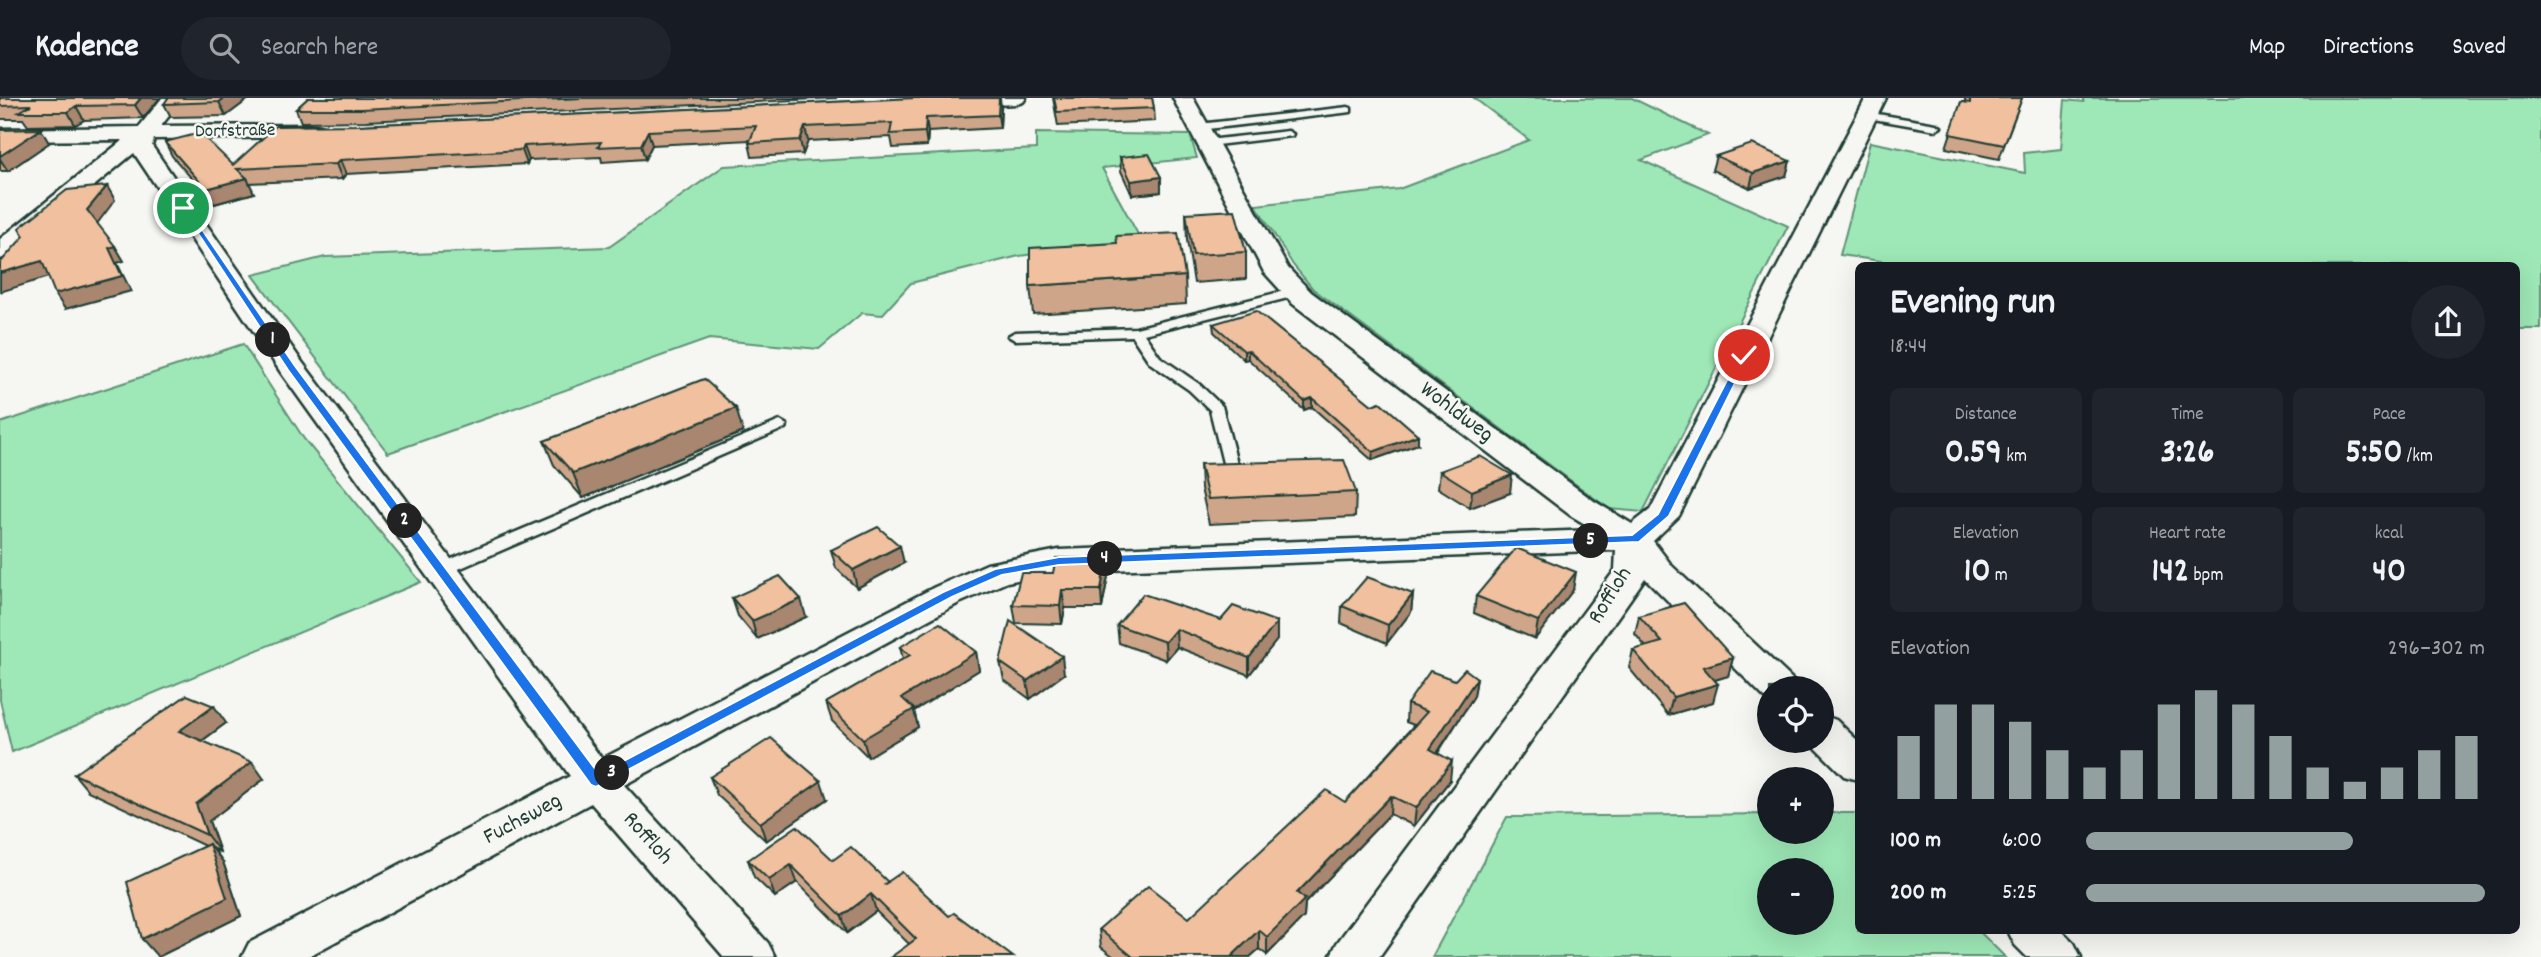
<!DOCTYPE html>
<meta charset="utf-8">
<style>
body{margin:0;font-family:Dekko,sans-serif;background:#20242c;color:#f1f3f6;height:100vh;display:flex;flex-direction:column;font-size:26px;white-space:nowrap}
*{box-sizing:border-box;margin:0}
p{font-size:23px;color:#9ea1a6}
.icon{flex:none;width:38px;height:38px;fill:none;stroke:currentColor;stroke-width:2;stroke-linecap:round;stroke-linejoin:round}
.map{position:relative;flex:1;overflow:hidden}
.drawer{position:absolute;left:1855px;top:164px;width:665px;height:672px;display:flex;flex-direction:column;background:#171b24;border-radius:10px;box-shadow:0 7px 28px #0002}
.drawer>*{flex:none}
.fabs{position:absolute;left:1757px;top:578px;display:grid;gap:14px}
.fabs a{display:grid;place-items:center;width:77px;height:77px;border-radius:50%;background:#171b24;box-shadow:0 7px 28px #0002;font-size:35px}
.pin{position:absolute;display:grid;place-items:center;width:60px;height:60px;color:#fff;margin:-30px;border:4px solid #fff;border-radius:50%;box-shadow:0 2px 7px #0007}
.km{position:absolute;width:35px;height:35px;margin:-18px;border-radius:50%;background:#222;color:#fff;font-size:19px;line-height:35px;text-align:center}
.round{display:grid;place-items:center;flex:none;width:74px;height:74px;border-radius:37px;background:#20242c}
.headline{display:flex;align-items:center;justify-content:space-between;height:119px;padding:0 35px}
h1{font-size:38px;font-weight:700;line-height:52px}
.metrics{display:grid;grid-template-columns:repeat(3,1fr);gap:10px;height:119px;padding:7px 35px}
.metrics div{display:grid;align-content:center;border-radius:10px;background:#20242c;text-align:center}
.metrics b{font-size:35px;font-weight:700}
.metrics small{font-size:19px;font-weight:400}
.metrics p{font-size:19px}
.chart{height:196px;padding:14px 35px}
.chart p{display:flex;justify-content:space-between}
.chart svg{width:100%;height:126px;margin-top:7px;stroke:#92a19f;stroke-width:6}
ul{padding:0 35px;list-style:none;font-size:23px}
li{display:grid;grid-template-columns:112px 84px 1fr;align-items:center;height:52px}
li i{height:18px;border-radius:9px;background:#92a19f}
header{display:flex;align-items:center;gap:42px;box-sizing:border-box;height:98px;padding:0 35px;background:#171b24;border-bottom:2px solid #363941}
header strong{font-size:33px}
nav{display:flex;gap:38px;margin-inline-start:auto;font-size:24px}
.search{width:490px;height:63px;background:#20242c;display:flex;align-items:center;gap:18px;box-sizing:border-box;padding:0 24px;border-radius:38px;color:#9ea1a6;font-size:26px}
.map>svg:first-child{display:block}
</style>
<header>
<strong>Kadence</strong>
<div class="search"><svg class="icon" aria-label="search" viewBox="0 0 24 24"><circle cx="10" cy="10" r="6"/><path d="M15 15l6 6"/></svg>Search here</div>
<nav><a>Map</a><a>Directions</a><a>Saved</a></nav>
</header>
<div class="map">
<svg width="2541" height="859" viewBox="0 0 2541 859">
<rect width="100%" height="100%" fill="#f6f6f2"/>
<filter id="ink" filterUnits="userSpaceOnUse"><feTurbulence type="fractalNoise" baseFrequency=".0143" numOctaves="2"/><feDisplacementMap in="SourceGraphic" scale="14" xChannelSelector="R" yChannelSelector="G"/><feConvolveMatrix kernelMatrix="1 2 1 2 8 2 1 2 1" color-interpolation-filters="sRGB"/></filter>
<g filter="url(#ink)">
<!-- green -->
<g fill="#9ee8b7" stroke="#5e9276" stroke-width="2" fill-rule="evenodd">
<polygon points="1474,0 1632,0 1708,37 1641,62 1788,128 1643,414 1609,411 1313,191 1293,167 1256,107 1399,91 1529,42"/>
<polygon points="2084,0 2541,0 2541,231 2517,231 2516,168 1914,168 1840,157 1870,44 2025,75 2024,55 2061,51 2065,2 2084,4"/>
<polygon points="1036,35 1190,37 1197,60 1102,70 1141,142 1019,158 911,185 882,217 862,215 819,251 709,241 388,355 253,177 325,159 609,149 724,68 1036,51"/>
<polygon points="243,246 304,341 421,484 12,654 0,602 0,325"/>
<path d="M1822 715H1858V833H1979L2005 859H1432L1507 719 1769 716V733H1822ZM1769 772H1822V824H1769Z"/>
</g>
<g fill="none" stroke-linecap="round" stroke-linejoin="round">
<!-- lane casing -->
<g stroke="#1f3d34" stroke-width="5">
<g id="lane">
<polygon points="1348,9 1351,10 1351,14 1199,32 1194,29 1199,26"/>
<polygon points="1866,14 1936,26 1941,29 1936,32 1862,19 1861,17"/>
<polygon points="1288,33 1293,36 1292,38 1208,48 1203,45 1208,42"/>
<polygon points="1296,190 1302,194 1300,197 1144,236 1160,259 1199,286 1222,308 1239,373 1232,377 1225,373 1210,312 1189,292 1150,265 1132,238 1015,242 1008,238 1015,234 1136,230"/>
<polygon points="780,323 787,327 785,330 447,476 441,477 433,472 435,468"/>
</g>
</g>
<!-- street casing -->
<g stroke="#1f3d34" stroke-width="5">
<g id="street">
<polygon points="162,0 183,0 161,28 313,27 321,28 324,33 321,38 313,39 154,41 152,48 302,264 602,661 935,489 987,466 1059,452 1595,432 1570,417 1293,206 1264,174 1173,0 1193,0 1288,170 1311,194 1594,403 1632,426 1650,412 1866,0 1886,0 1679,418 1653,443 1672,468 1791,580 1797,590 1769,590 1769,601 1765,600 1645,480 1379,859 1330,859 1337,845 1615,472 1616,452 1059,474 1007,484 959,505 624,687 768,845 775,859 724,859 591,705 307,859 242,859 249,845 570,678 282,276 134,55 9,158 0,161 0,141 123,42 0,43 0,31 139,29"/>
<polygon points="946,0 1026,0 1023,4 1016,6 954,9 947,7 944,3"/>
<polygon points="1822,617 1836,622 1858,643 1858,682 1844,678 1808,642 1822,642"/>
<polygon points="2008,833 2062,833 2074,845 2081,859 2027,859 2015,847"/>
</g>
</g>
<!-- lane -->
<use href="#lane" fill="#f6f6f2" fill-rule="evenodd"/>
<!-- street -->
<use href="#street" fill="#f6f6f2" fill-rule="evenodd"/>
</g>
<!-- wall -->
<g fill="#cea589" stroke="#1f3d34" stroke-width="2">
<polygon points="0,0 160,0 143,20 84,22 75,27 28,28 23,21 0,21"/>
<polygon points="250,0 226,18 171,19 164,6"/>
<polygon points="308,0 837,0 366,23 301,24 296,11"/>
<polygon points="915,0 1000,0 1001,9 1000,30 928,34 927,48 893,50 891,39 808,43 803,56 752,59 749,45 750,42 652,47 645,61 602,64 601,59 529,62 527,66 346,76 342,81 249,85 254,95 214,106 172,58 165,44 233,67 360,27"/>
<polygon points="1053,0 1152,0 1154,10 1155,23 1058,28"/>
<polygon points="1965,0 2022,0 1999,61 1946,50 1961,4 1965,4"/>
<polygon points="0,32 49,45 8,73 0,73"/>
<polygon points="1716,58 1790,63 1786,78 1750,90 1712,72"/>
<polygon points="1120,59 1161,79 1161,94 1132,97 1121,73"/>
<polygon points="1186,115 1246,154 1246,181 1194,185 1187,142"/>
<polygon points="1185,178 1186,206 1033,216 1030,188"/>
<polygon points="1213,226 1418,346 1372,362 1312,309 1304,312 1248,261 1244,262 1214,234"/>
<polygon points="743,334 583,400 554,367 544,343"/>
<polygon points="1200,366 1356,394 1355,419 1209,426 1201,390"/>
<polygon points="1440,373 1510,395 1470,410 1438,390"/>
<polygon points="831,452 904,465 857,490 836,470"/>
<polygon points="1108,478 1102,510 1065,510 1062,526 1016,525 1013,507"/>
<polygon points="1573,492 1535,541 1474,515 1476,498"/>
<polygon points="1413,496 1411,514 1387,545 1341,525 1342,508"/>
<polygon points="732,500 806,519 757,541 738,518"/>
<polygon points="1639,518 1733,560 1728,578 1715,582 1713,604 1668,617 1629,570 1633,552 1646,549 1635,536"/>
<polygon points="1277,524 1277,542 1249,577 1177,549 1166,562 1119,545 1117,527"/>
<polygon points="900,549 976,554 979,572 914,613 918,629 868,659 832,623 826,605 903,561"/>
<polygon points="1000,564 1064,576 1030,601 1004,582"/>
<polygon points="1477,580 1474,598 1438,655 1450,682 1414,728 1390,716 1305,805 1304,819 1267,857 1259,851 1250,859 1114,859 1101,849 1099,831 1189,820 1345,704 1414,627 1406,624 1407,606 1455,582"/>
<polygon points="226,625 202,643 264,681 209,723 220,754 214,751 223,764 241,818 158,859 205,748 88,693 74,676"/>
<polygon points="710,679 827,701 766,743 717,697"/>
<polygon points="748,762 833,762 888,784 949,818 909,846 876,813 847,835 797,784 775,799 754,779"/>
</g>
<!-- shaded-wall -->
<g fill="#a8866f" stroke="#1f3d34" stroke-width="2">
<polygon points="141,0 160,0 143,20 135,7"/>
<polygon points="225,0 250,0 226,18 219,4"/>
<polygon points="999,0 1001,9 1000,30 998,17"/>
<polygon points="76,8 84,22 75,27 68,14"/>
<polygon points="926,20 928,34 927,48 925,34"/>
<polygon points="805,29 808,43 803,56 800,42"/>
<polygon points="41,31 49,45 8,73 0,61 0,58"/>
<polygon points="648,33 652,47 645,61 641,47"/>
<polygon points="524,48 529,62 527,66 522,52"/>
<polygon points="340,62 346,76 342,81 336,66"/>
<polygon points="1790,63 1786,78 1750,90 1753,75"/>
<polygon points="1161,79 1161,94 1132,97 1131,83"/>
<polygon points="247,80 254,95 214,106 206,91"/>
<polygon points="107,88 115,102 96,127 87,112"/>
<polygon points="115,148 124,163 117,165 131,193 65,211 55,196 109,150"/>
<polygon points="42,163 52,178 0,194 0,175"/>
<polygon points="1248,252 1248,261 1244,262 1244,253"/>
<polygon points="1312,300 1312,309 1304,312 1304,303"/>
<polygon points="736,310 743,334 583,400 573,375"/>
<polygon points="1418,337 1418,346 1372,362 1373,354"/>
<polygon points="1512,377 1510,395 1470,410 1472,393"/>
<polygon points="900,448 904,465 857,490 853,472"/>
<polygon points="1106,460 1108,478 1102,510 1101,492"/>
<polygon points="1576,474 1573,492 1535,541 1538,523"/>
<polygon points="1062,492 1065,510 1062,526 1060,508"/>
<polygon points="1413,496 1411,514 1387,545 1388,527"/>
<polygon points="801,501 806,519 757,541 752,523"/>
<polygon points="1277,524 1277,542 1249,577 1249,560"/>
<polygon points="1176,531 1177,549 1166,562 1165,544"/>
<polygon points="976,554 979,572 914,613 918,629 868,659 863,641 902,600"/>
<polygon points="1062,558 1064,576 1030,601 1027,583"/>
<polygon points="1733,560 1728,578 1698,587 1703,569"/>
<polygon points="1477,580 1474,598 1428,669 1430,651"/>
<polygon points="1718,586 1713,604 1668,617 1673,599"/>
<polygon points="214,608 226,625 192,650 179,633"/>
<polygon points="1452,663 1450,682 1414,728 1416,710"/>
<polygon points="252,664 264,681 209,723 220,754 207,737 196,706"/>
<polygon points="821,683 827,701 766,743 760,725"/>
<polygon points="1391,698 1390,716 1305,805 1304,819 1267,857 1267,839 1297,795"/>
<polygon points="209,746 223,764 241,818 158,859 142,841"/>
<polygon points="791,767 797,784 775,799 769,782"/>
<polygon points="871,796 876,813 847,835 842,818"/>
<polygon points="1259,832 1259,851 1250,859 1231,859"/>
</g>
<!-- building -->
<g fill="#f0c09f" stroke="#1f3d34" stroke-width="2">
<polygon points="0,0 141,0 135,7 76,8 68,14 19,14 31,7 0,8"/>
<polygon points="168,0 225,0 219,4 164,6"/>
<polygon points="308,0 582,0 361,11 296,11"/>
<polygon points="915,0 999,0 998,17 926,20 925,34 890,36 892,25 805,29 800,42 749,45 756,28 648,33 641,47 598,49 601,44 524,48 522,52 340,62 336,66 237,71 247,80 206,91 165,44 200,35 233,67 276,28 360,27"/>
<polygon points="1054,0 1152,0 1154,10 1057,14"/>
<polygon points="1970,0 2022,0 2004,47 1950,36 1961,4 1970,5"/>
<polygon points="41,31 0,58 0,32"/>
<polygon points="1752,46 1790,63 1753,75 1716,58"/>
<polygon points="1149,56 1161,79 1131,83 1120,59"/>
<polygon points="107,88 87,112 115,148 109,150 122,178 55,196 42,163 0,175 0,165 24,138 19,130 67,92"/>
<polygon points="1235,112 1246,154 1193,157 1186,115"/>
<polygon points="1178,135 1185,178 1030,188 1030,150 1117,145 1116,138"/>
<polygon points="1256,213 1372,307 1380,304 1418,337 1373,354 1312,300 1304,303 1248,252 1244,253 1213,226"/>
<polygon points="704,281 736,310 573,375 544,343"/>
<polygon points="1480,358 1512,377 1472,393 1440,373"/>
<polygon points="1344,362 1356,394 1208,401 1200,366"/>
<polygon points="878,429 900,448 853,472 831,452"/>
<polygon points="1516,450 1576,474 1538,523 1476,498"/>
<polygon points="1056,460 1106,460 1101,492 1062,492 1060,508 1013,507 1021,475 1053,475"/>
<polygon points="780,478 801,501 752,523 732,500"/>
<polygon points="1367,479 1413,496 1388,527 1342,508"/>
<polygon points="1143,496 1221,522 1233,508 1277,524 1249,560 1176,531 1165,544 1117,527"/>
<polygon points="1684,505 1733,560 1703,569 1718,586 1673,599 1633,552 1662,544 1639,518"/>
<polygon points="1010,523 1062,558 1027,583 1000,564"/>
<polygon points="940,525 976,554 902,600 914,611 863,641 826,605 910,557 900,549"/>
<polygon points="1465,571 1477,580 1430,651 1452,663 1416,710 1391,698 1297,795 1305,801 1267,839 1259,832 1231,859 1133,859 1099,831 1148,788 1189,820 1326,692 1345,704 1427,614 1407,606 1430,573 1455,582"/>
<polygon points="187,597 214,608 179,633 252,664 196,706 207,737 74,676"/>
<polygon points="771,640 821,683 760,725 710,679"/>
<polygon points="797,728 833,762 851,749 888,784 883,787 902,774 949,818 954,815 1013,859 891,859 916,841 871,796 842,818 791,767 769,782 748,762"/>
<polygon points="209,746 227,800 142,841 127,784"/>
</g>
</g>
<!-- route -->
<polygon fill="#1a73e8" stroke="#fff" stroke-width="2" points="180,108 186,108 295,268 599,676 943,494 995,471 1059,459 1632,437 1658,416 1740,257 1744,255 1749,257 1669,418 1639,444 1059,467 1002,477 952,499 596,689 591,687 288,272"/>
<g text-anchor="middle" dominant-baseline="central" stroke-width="5" stroke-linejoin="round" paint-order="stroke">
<!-- far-street labels -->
<g font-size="19" fill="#1f3d34" stroke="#f6f6f2">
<text transform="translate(235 34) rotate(-1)">Dorfstraße</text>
</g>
<!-- street labels -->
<g font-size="23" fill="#1f3d34" stroke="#f6f6f2">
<text transform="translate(1456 315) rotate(37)">Wohldweg</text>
<text transform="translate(1611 498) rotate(-58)">Roffloh</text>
<text transform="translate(523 722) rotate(-28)">Fuchsweg</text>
<text transform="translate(647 741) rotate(48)">Roffloh</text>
</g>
</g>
</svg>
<div class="fabs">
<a><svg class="icon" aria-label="locate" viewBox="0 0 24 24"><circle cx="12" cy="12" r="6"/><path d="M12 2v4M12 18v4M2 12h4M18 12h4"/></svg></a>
<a>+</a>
<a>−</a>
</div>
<div class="pin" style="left:183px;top:110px;background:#1e9e55"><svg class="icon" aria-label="arrive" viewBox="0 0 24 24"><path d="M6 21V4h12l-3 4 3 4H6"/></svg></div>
<div class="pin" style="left:1744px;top:257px;background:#d93025"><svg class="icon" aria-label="check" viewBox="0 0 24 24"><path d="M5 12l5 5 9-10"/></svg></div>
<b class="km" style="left:273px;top:242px">1</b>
<b class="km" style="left:405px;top:423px">2</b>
<b class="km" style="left:612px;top:675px">3</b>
<b class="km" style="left:1105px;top:461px">4</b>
<b class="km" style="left:1591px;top:443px">5</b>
<section class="drawer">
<div class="headline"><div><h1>Evening run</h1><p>18:44</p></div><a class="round"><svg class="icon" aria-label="share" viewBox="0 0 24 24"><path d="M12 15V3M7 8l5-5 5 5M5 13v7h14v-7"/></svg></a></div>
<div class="metrics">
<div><p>Distance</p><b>0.59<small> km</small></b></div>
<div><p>Time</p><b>3:26</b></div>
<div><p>Pace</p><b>5:50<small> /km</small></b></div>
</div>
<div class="metrics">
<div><p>Elevation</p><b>10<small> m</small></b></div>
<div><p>Heart rate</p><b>142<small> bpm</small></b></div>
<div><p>kcal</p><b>40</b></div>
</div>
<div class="chart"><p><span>Elevation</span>296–302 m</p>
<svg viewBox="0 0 160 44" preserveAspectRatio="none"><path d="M5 44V22M15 44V11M25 44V11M35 44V17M45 44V27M55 44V33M65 44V27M75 44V11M85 44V6M95 44V11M105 44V22M115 44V33M125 44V38M135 44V33M145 44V27M155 44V22"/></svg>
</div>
<ul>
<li><b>100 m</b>6:00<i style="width:67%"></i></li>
<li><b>200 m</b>5:25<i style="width:100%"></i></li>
</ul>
</section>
</div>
